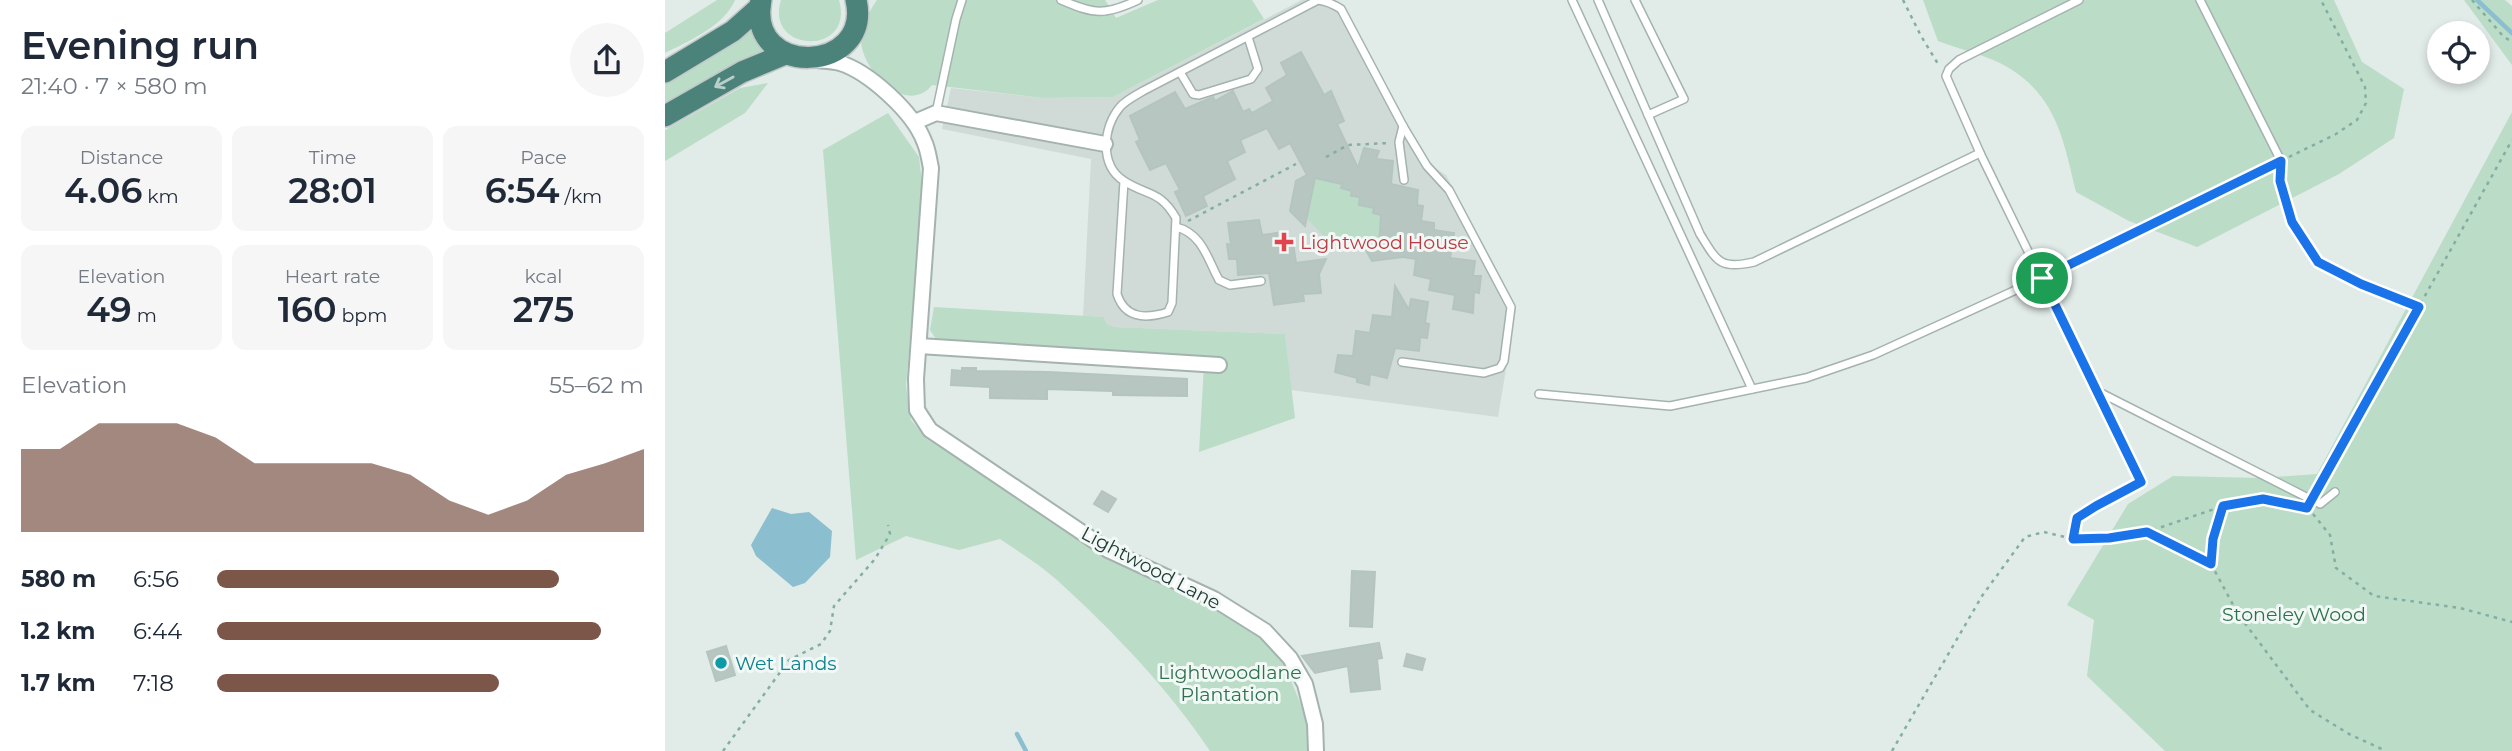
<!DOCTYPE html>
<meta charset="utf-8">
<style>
body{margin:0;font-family:Montserrat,sans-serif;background:#f6f6f7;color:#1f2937;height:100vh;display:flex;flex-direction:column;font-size:26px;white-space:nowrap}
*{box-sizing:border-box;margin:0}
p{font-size:23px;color:#747a83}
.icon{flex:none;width:38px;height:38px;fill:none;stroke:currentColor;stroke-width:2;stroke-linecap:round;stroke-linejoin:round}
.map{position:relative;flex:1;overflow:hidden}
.details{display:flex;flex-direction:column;background:#fff;width:665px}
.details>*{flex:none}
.tools{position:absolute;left:1762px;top:21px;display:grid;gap:14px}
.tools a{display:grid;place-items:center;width:63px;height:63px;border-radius:50%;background:#fff;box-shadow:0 4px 10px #0003;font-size:35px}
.pin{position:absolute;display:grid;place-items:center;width:60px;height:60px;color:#fff;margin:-30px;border:4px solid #fff;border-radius:50%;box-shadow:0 2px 7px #0007}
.round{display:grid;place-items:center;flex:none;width:74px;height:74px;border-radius:37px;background:#f6f6f7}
.overview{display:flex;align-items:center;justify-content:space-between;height:119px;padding:0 21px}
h1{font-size:38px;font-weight:600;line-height:52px}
.figures{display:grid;grid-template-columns:repeat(3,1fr);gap:10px;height:119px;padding:7px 21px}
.figures div{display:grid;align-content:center;border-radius:14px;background:#f6f6f7;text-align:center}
.figures b{font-size:35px;font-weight:600}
.figures small{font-size:19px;font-weight:400}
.figures p{font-size:19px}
.chart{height:196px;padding:14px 21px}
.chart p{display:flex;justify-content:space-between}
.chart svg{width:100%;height:126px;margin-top:7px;fill:#7c5649;opacity:.7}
ul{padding:0 21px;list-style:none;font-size:23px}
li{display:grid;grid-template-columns:112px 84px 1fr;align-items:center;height:52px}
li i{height:18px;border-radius:9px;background:#7c5649}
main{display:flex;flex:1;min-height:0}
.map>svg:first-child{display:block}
</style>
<main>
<section class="details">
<div class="overview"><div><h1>Evening run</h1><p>21:40 · 7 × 580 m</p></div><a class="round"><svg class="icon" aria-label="share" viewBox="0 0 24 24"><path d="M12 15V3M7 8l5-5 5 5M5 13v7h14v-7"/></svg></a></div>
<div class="figures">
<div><p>Distance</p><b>4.06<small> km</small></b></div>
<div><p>Time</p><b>28:01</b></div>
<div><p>Pace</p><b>6:54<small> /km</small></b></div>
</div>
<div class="figures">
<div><p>Elevation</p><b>49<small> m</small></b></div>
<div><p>Heart rate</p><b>160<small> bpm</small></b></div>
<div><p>kcal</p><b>275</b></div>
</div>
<div class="chart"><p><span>Elevation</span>55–62 m</p>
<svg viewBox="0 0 160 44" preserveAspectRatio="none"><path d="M0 44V15L10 15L20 6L30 6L40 6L50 11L60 20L70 20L80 20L90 20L100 24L110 33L120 38L130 33L140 24L150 20L160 15V44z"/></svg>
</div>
<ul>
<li><b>580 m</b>6:56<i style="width:80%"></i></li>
<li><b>1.2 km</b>6:44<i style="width:90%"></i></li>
<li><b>1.7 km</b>7:18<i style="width:66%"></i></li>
</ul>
</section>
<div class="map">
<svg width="1847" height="751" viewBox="0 0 1847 751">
<rect width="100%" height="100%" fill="#e1ebe8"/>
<!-- built -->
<polygon fill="#d0dbd7" points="637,0 670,0 678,5 764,164 781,175 851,309 833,417 626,390 620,334 449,327 442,324 439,317 418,316 426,159 277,129 286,88 378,98 448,97"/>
<!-- green -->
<g fill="#bbdcc7">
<path d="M52 0H70C59 26 24 41 0 53V33Z"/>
<path d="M116 0H174C190 57 99 53 116 0Z"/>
<path d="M212 0H440L451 18 493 0H587L599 19 448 97 378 98 267 85C241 117 197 70 196 41 196 25 204 12 212 0Z"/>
<path d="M1258 0H1669L1697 62 1739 89 1729 138 1674 174 1532 247 1464 221 1411 192C1399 142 1392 97 1344 68 1325 56 1294 49 1273 41Z"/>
<polygon points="1799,0 1840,0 1847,6 1847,65"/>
<polygon points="91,28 104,51 86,56 0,105 0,82"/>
<polygon points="103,83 80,113 0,161 0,130 75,88"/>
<polygon points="1847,112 1847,751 1500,751 1422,676 1429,620 1402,605 1463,504 1508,476 1595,478 1652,474"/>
<path d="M223 113 254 157 258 192 241 386 246 420 262 439 430 549 579 622 613 650 645 726V751H545C503 688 448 631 392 580 375 565 354 552 335 539L294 550 241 536 191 560 158 150Z"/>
<polygon points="653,179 677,184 676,188 687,191 686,196 695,197 694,205 709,208 709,213 726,217 725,224 715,223 714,244 733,247 715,252 711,247 664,241 633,210 644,204 648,189 638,188"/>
<polygon points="269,307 439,317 442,324 449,327 620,334 630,418 534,452 539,366 273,342 265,330"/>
</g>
<!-- water -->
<polygon fill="#8bbecf" points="107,508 126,514 144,512 167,531 165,557 140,583 128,587 91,556 86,545"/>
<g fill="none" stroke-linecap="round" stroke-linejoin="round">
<!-- stream -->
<g stroke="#8bbecf" stroke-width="4.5">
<polyline points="1812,0 1847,33"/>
<polyline points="352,734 361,751"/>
</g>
</g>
<!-- building -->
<g fill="#b7c6c1" stroke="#b4c5bf" stroke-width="2">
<polygon points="636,52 659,95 666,91 679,121 672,124 693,168 699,148 714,151 711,159 728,161 726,184 753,190 752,205 758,206 756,221 769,223 769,230 789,233 785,258 810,261 808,276 816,276 814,293 809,292 808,313 788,309 790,295 764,290 766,279 749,275 751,259 738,257 707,261 698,245 714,247 716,215 708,213 709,208 694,205 695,197 686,196 687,191 676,188 677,184 650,178 640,226 625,211 631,181 642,175 625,143 614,149 602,128 575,140 580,152 562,161 570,179 538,196 542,206 521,216 510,192 515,190 501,163 485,170 471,142 475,140 465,116 510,92 520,109 548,97 550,101 568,91 578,112 584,109 587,113 608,101 601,88 622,75 616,63"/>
<polygon points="594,220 597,235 612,233 613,247 628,243 631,263 661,259 654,274 656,293 638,294 639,301 609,305 604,273 573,275 572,259 564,259 562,244 566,245 563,223"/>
<polygon points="730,286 744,310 746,299 763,302 760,323 764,324 762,338 755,337 754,351 730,348 722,378 705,374 704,385 692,382 692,378 670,372 673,355 688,356 691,331 705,333 708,315 727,317"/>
<polygon points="297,368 311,368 311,371 383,372 522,379 522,396 448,395 448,391 382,389 382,399 325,398 325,387 286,385 287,370 297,371"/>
<polygon points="437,491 451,499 443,512 429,504"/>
<polygon points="687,571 710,572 707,627 685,626"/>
<polygon points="714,643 717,658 712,659 715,689 686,692 683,666 650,673 637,656"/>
<polygon points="61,646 70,675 51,681 42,652"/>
<polygon points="742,654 760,659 757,670 739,666"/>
</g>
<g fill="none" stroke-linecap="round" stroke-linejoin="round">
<!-- service casing -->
<g stroke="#a4b3af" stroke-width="10">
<g id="service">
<path d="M396 0C429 14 439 16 473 0"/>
<polyline points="907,0 1087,389"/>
<path d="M933 0 1035 234C1052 261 1054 270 1089 262L1315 153"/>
<polyline points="970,0 1019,99 983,115"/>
<polyline points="1414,0 1294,60 1284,69 1281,76 1315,153 1476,482"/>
<polyline points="1535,0 1616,161"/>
<polyline points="515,72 528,94 534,95 586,79 593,69 583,37"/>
<polyline points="271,113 291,19 297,0"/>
<polyline points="738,126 734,142 739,180"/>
<path d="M459 181 452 294C460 319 481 319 503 312L507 303 511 218C495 190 482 196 459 181 434 165 438 127 455 107 461 100 470 96 478 91L653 0C662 1 668 4 676 9L738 126 762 166 784 190 846 307 839 361 835 368 819 373 737 362"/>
<path d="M511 227C537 233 543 260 554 280L565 285 596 281"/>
<polyline points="1432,391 1655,504 1670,492"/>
<polyline points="874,394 1005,406 1141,378 1208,355 1377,278"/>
</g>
</g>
<!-- minor casing -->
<g stroke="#a4b3af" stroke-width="18">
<g id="minor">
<path d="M153 60C160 61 168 61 175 63 204 72 248 112 259 141 263 149 264 159 266 168L251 379 252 410 265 430 443 550 549 599 600 631 625 658 640 684 650 724 651 751"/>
<polyline points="250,122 271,113 440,144"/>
<polyline points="254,346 554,365"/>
</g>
</g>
<!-- trunk casing -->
<g stroke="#c1c8c7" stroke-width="24">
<g id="trunk">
<path d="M96 0C81 79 208 74 191 0"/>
<polyline points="0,72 68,31 95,7"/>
<polyline points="0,116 77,72 120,54"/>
</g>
</g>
<!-- path -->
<g stroke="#83aea4" stroke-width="2.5" stroke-dasharray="3.5 5" stroke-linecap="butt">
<polyline points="1238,0 1256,36 1273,64"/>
<polyline points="1807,0 1838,36 1847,42"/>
<polyline points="661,157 683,145 725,143"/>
<polyline points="1624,157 1671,134 1692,120 1701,103 1700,87 1656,0"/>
<polyline points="1615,172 1615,181 1627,222 1653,262 1696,284 1754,307"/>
<polyline points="523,221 631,164"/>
<polyline points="1385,274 1605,166"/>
<polyline points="1652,489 1847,140"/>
<polyline points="1558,506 1548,539 1546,564 1573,614 1645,710 1684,734 1721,751"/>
<polyline points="1648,514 1665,535 1671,568 1709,596 1795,608 1847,622"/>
<polyline points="1483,532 1546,564"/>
<polyline points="1408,539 1412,518 1431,506 1467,487"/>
<polyline points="58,751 124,660 156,644 165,631 169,606 210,559 225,534 223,525"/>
<polyline points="1227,751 1317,596 1360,537 1379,532 1408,539 1444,538 1482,532 1558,506 1598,499 1630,505"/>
</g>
<!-- service -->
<use href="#service" stroke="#fff" stroke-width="7"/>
<!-- minor -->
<use href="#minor" stroke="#fff" stroke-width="14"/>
<!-- trunk -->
<use href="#trunk" stroke="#4b837b" stroke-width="21"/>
</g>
<!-- one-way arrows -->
<defs><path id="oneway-shaft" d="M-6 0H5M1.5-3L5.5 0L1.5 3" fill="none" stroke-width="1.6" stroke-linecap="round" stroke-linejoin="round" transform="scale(1.75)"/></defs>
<use stroke="#b8cfca" href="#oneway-shaft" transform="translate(59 82) rotate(151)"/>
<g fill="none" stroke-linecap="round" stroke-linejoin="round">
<!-- route casing -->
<g stroke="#fff" stroke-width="14">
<polygon id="route" points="1616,161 1615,181 1627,222 1653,262 1696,284 1754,307 1642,508 1598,499 1558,506 1548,539 1546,564 1482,532 1444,538 1408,539 1412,518 1431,506 1476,482 1377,278"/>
</g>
<!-- route -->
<use href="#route" stroke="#1a73e8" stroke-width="9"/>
</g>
<!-- markers -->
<path fill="#e0444e" stroke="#f2f8f5" stroke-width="2.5" d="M615.5 231.5h7v7h7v7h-7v7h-7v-7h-7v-7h7z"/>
<circle fill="#0f9aa8" stroke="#f2f8f5" stroke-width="2.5" cx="56" cy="663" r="7"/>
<g text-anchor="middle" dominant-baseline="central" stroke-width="6" stroke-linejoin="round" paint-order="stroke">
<!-- health labels -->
<g font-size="19" fill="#be3a42" stroke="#f2f8f5" text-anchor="start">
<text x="635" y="242">Lightwood House</text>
</g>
<!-- street labels -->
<g font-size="19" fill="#223c37" stroke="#f2f8f5">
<text transform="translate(486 568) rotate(28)">Lightwood Lane</text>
</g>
<!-- park labels -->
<g font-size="19" fill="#2e714e" stroke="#f2f8f5">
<text x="1629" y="614">Stoneley Wood</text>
<text x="565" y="672">Lightwoodlane<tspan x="565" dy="22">Plantation</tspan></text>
</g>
<!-- culture labels -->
<g font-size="19" fill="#0d838f" stroke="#f2f8f5" text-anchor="start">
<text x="70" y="663">Wet Lands</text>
</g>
</g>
</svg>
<div class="tools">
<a><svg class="icon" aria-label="locate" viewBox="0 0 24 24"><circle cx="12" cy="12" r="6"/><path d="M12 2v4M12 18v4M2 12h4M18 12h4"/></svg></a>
</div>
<div class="pin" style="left:1377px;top:278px;background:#1e9e55"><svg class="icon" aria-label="arrive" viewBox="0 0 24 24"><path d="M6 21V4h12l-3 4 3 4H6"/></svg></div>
</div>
</main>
